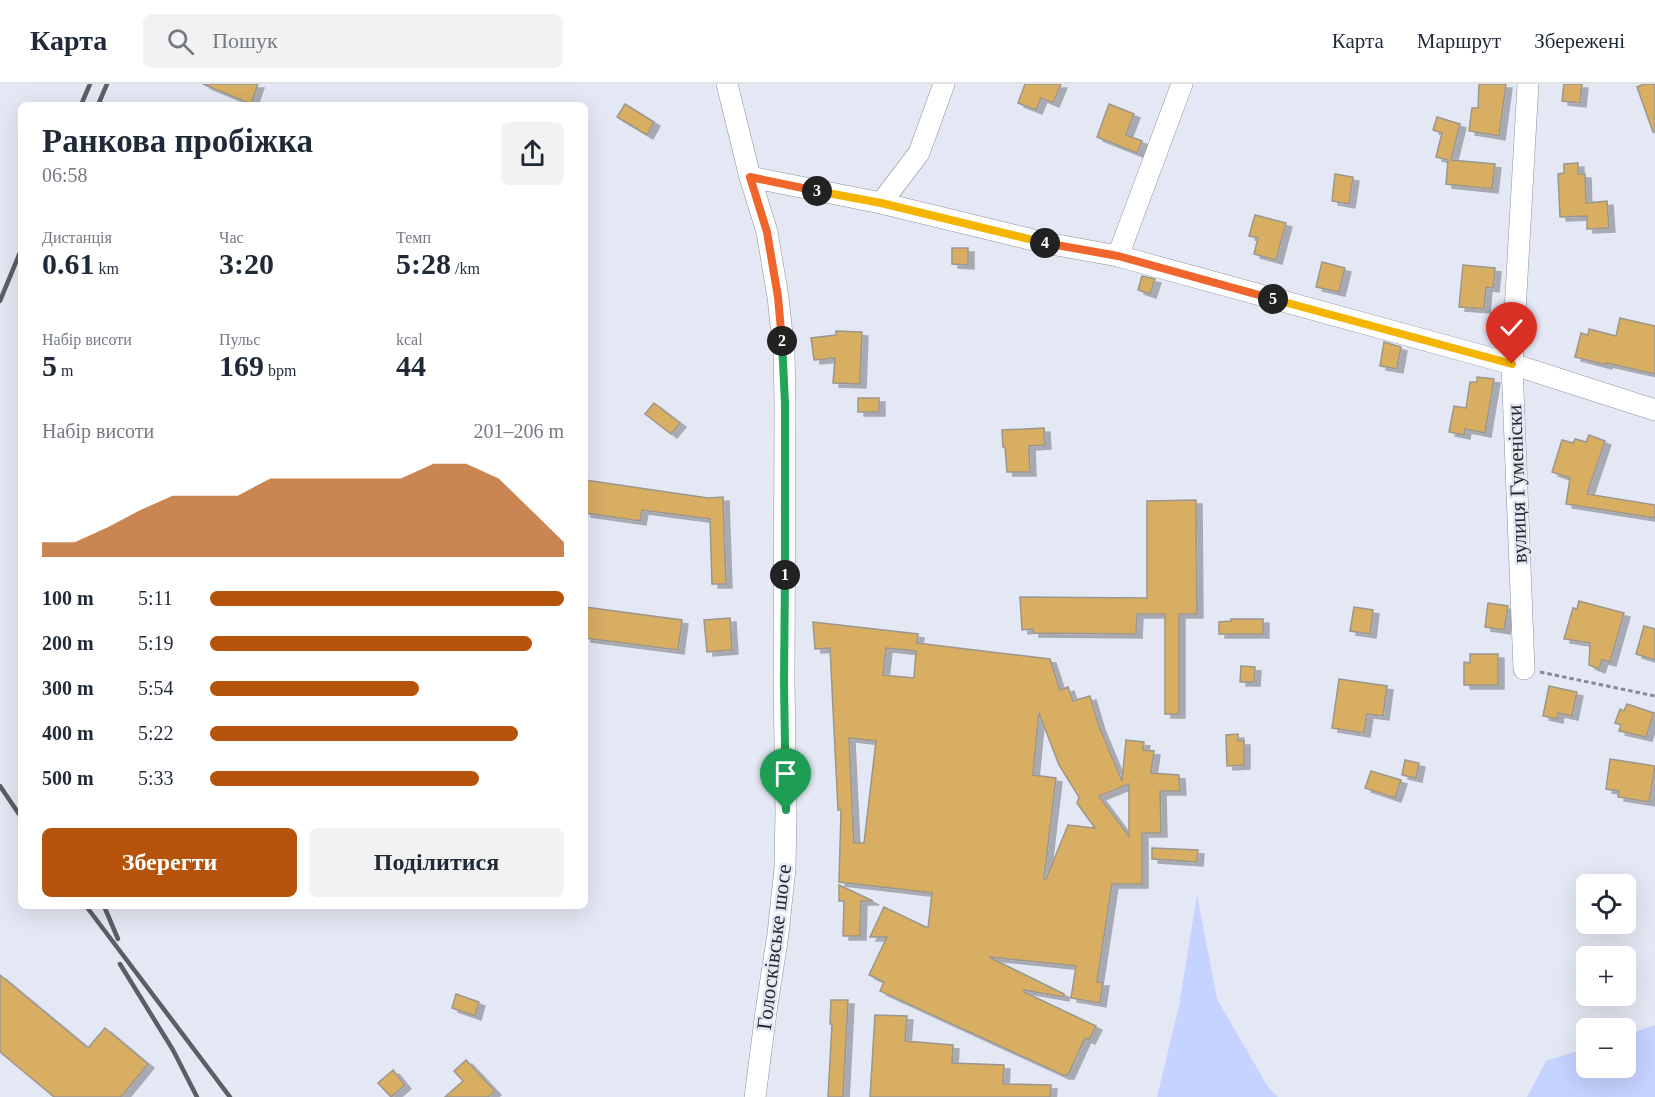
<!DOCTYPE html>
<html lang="uk">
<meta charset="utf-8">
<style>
body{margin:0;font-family:"Times New Roman",serif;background:#f2f2f3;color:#1f2937;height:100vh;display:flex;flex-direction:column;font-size:22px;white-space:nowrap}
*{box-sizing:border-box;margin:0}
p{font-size:20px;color:#747a83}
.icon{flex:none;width:33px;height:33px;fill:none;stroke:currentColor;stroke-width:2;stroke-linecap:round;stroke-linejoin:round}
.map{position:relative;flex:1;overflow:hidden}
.sheet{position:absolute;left:18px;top:18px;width:570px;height:807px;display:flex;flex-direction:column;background:#fff;border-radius:9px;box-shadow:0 6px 24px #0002}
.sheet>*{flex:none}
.buttons{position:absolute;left:1576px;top:790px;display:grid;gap:12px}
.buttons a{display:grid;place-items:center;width:60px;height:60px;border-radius:9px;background:#fff;box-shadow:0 6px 24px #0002;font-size:30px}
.pin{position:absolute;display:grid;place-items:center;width:51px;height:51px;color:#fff;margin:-62px -26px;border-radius:50% 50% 50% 0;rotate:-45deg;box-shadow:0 0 6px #0007}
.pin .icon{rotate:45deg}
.km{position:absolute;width:30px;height:30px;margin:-15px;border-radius:50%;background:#222;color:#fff;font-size:16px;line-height:30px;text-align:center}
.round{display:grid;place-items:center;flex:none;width:63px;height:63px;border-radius:9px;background:#f2f2f3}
.head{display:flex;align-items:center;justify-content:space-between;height:102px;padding:0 24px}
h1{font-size:33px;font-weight:600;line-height:45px}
.stats{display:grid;grid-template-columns:repeat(3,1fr);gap:9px;height:102px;padding:6px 24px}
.stats div{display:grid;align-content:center}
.stats b{font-size:30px;font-weight:600}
.stats small{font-size:16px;font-weight:400}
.stats p{font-size:16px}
.chart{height:168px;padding:12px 24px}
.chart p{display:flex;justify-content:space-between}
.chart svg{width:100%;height:108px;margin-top:6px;fill:#b45309;opacity:.7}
.cta{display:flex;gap:12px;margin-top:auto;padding:12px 24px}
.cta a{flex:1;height:69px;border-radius:9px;background:#b45309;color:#fff;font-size:24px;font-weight:600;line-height:69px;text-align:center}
.cta a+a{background:#f2f2f3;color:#1f2937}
ul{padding:0 24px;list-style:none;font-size:20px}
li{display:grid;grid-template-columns:96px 72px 1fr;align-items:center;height:45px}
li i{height:15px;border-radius:8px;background:#b45309}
header{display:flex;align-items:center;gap:36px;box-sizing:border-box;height:84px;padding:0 30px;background:#fff;border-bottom:2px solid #e0e1e3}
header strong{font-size:28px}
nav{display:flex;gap:33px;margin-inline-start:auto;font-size:21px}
.search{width:420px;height:54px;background:#f2f2f3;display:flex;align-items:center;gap:15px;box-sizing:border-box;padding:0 21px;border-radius:9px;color:#747a83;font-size:22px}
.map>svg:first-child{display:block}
</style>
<header>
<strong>Карта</strong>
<div class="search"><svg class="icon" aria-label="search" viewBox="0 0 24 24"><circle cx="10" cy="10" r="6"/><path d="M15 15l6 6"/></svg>Пошук</div>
<nav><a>Карта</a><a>Маршрут</a><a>Збережені</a></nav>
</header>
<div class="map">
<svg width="1655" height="1013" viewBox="0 0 1655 1013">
<defs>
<filter id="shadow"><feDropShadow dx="6" dy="4" stdDeviation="0" flood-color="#0004"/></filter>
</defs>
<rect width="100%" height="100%" fill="#e4e8f4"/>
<!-- green -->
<g fill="#c6d2ff">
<polygon points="1197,811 1217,915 1268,1003 1278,1013 1157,1013 1179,922"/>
<polygon points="1655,941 1655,1013 1527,1013 1546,977 1587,964 1587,984 1626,984 1626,951"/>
</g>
<!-- building -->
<g fill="#d8ae64" stroke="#9c968c" stroke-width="1.5" fill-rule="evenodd" filter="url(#shadow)">
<polygon points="203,0 258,0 251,20"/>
<polygon points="1025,0 1061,0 1053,19 1041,14 1036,26 1018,19"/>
<polygon points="1479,0 1506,0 1499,52 1469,47 1472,24 1478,24"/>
<polygon points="1564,0 1582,0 1580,19 1562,17"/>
<polygon points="1644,0 1655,0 1655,48 1653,48 1637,3"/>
<polygon points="625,20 654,38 647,51 617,33"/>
<polygon points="1109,20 1134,30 1126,51 1142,57 1137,69 1097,53"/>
<polygon points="1437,33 1460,40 1451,76 1495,80 1492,105 1446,100 1448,76 1436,73 1442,49 1433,46"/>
<polygon points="1578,79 1578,90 1585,90 1586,119 1607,117 1609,144 1587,145 1587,132 1560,133 1558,90 1564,89 1564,80"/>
<polygon points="1335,90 1353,93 1349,120 1332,117"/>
<polygon points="1255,131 1286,139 1276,176 1254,170 1258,154 1249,152"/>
<polygon points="952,164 968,164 968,181 952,180"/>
<polygon points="1322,178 1345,184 1339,208 1316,203"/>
<polygon points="1463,181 1495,184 1493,204 1486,203 1484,225 1459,223"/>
<polygon points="1142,192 1155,195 1150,210 1138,206"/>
<polygon points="1620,234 1655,242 1655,290 1606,279 1606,281 1575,273 1581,249 1588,251 1589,245 1616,252"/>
<polygon points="836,247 862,248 860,300 833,299 835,274 814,276 811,254 836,251"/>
<polygon points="1384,258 1401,263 1397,285 1380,282"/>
<polygon points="1477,293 1494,295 1485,349 1465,345 1464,351 1449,348 1454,322 1466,324 1470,298 1477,298"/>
<rect x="858" y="314" width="21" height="14"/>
<polygon points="654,319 680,339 671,350 645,330"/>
<polygon points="1044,344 1045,361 1029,362 1030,388 1007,388 1005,363 1003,363 1002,346"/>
<polygon points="1589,351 1605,357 1587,410 1655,421 1655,434 1566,420 1570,394 1552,388 1562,356 1573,359 1575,355 1586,358"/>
<polygon points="585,396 708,414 723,413 726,500 712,500 710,435 642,426 640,437 585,429"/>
<polygon points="1196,416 1197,530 1179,530 1179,630 1165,630 1165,530 1137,530 1136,550 1033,549 1033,545 1022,546 1020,513 1147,514 1147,417"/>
<polygon points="1579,517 1624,529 1610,578 1602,576 1599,585 1589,581 1590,559 1564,555 1573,524 1577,525"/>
<polygon points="1488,519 1508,522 1504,546 1485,543"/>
<polygon points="585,523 682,536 678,566 585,554"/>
<polygon points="1354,523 1373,526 1370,550 1350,547"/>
<polygon points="730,534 732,566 707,568 704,536"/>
<polygon points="1231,535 1263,535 1263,550 1219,550 1219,538 1231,537"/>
<path d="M813 538 918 550 917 559 1050 575 1060 606 1068 603 1073 617 1090 612 1099 642 1122 697 1126 656 1144 658 1143 666 1154 667 1151 689 1179 691 1180 707H1160L1161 749H1142V800H1112L1097 898H1103L1100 919 1071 914 1076 882 989 873 1064 910 1063 913 1024 906V908L1096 942 1089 956 1085 954 1068 991H1063L880 907 884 898 869 891 887 853H870L884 823 928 844 932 809 839 798 841 726H838L830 564 815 565ZM886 564 916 567 914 594 883 591ZM1039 629 1059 681 1079 713 1077 719 1095 744 1068 741 1046 795H1044L1056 694 1033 691ZM849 654 876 657 864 759H854ZM1129 700V752L1099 712Z"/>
<polygon points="1644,542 1655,545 1655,576 1636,570"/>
<polygon points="1470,570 1498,570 1498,601 1464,601 1464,578 1470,579"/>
<polygon points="1241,582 1255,583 1254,598 1240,598"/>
<polygon points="1339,595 1387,602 1383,632 1367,630 1364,649 1332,644"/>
<polygon points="1549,602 1577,608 1572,632 1558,629 1557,635 1543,632"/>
<polygon points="1627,620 1654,629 1646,653 1619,647 1621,641 1615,639 1620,625 1624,627"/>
<polygon points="1238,650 1238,657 1244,657 1244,681 1227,682 1226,651"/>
<polygon points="1610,675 1655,682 1649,718 1618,713 1619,707 1606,705"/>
<polygon points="1405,676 1419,679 1416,694 1402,691"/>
<polygon points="1371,687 1401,696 1395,714 1365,704"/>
<polygon points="1152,764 1198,766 1197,778 1152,775"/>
<polygon points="839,801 873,817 861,817 860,852 843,852 844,817 839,817"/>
<polygon points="0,891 88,964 105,944 148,980 121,1013 54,1013 0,968"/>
<polygon points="456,910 479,918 475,932 452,924"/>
<polygon points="831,916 848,916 843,1013 828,1013 832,940 830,940"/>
<polygon points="875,931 907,932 905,957 953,961 952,979 1004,981 1003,1000 1051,1001 1050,1013 870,1013"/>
<polygon points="466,976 495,1007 488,1013 445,1013 463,997 454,987"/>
<polygon points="393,986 405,1001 391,1013 378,999"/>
</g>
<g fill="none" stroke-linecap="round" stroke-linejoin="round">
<!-- minor casing -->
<g stroke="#8e919c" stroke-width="22">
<g id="minor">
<polyline points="727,0 750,93 767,148 778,213 784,269 785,319 784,597 786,726 785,784 778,850 766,928 755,1013"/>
<polyline points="750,93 881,119 1046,159 1118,172 1512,280 1655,326"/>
<polyline points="881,119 919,69 944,0"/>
<polyline points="1118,172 1182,0"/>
<polyline points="1524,585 1512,280 1528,0"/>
</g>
</g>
<!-- path -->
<polyline stroke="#878a92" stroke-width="3" stroke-dasharray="4.5 3" stroke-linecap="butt" points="1540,588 1655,612"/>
<!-- minor -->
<use href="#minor" stroke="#fff" stroke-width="21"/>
<!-- rail -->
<g stroke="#5d5e65" stroke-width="4.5">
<polyline points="81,21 90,0"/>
<polyline points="98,21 107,0"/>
<polyline points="0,217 21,166"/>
<polyline points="0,702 21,733"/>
<polyline points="86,822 230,1013"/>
<polyline points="104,822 118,855"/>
<polyline points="120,880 173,966 197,1013"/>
</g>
</g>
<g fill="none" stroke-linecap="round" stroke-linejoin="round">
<!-- split-1 casing -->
<g stroke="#fff" stroke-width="12">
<polyline id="split-1" points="785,491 784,597 786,726"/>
</g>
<!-- split-2 casing -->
<g stroke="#fff" stroke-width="12">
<polyline id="split-2" points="782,257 785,319 785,491"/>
</g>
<!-- split-3 casing -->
<g stroke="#fff" stroke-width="12">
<polyline id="split-3" points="782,257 778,213 767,148 750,93 817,107"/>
</g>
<!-- split-4 casing -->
<g stroke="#fff" stroke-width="12">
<polyline id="split-4" points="817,107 881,119 1045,159"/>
</g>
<!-- split-5 casing -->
<g stroke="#fff" stroke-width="12">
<polyline id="split-5" points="1045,159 1118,172 1273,215"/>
</g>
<!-- split-6 casing -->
<g stroke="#fff" stroke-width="12">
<polyline id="split-6" points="1273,215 1512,280"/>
</g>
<!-- split-1 -->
<use href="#split-1" stroke="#22a559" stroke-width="8"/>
<!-- split-2 -->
<use href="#split-2" stroke="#22a559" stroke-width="8"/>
<!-- split-3 -->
<use href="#split-3" stroke="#f0652b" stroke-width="8"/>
<!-- split-4 -->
<use href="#split-4" stroke="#f5b400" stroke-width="8"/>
<!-- split-5 -->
<use href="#split-5" stroke="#f0652b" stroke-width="8"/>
<!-- split-6 -->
<use href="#split-6" stroke="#f5b400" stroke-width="8"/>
</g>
<g text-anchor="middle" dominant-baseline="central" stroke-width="5" stroke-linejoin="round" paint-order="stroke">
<!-- street labels -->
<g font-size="21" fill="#28292d" stroke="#e4e8f4">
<text transform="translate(1517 400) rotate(-92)">вулиця Гуменіски</text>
<text transform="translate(774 863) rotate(-83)">Голосківське шосе</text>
</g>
</g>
</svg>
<div class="buttons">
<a><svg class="icon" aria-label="locate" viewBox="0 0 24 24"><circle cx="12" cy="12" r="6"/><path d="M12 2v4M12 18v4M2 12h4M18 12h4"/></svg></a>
<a>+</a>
<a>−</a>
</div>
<div class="pin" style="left:786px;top:726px;background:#1e9e55"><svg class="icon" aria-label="arrive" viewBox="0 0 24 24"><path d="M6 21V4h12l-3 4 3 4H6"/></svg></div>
<div class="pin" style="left:1512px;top:280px;background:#d93025"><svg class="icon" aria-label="check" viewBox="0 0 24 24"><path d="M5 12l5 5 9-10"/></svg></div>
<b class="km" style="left:785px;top:491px">1</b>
<b class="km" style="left:782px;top:257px">2</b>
<b class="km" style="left:817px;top:107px">3</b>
<b class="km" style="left:1045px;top:159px">4</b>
<b class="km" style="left:1273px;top:215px">5</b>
<section class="sheet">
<div class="head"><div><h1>Ранкова пробіжка</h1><p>06:58</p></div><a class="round"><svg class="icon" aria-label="share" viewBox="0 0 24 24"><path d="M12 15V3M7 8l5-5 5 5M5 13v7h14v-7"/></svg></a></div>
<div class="stats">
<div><p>Дистанція</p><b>0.61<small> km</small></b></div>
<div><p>Час</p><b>3:20</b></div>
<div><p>Темп</p><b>5:28<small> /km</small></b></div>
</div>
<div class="stats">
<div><p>Набір висоти</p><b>5<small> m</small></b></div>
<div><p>Пульс</p><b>169<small> bpm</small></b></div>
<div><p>kcal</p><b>44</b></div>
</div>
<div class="chart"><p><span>Набір висоти</span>201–206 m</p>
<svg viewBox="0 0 160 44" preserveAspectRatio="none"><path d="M0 44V38L10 38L20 32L30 25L40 19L50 19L60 19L70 12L80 12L90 12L100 12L110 12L120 6L130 6L140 12L150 25L160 38V44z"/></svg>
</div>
<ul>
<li><b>100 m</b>5:11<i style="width:100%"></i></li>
<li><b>200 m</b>5:19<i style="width:91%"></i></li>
<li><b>300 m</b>5:54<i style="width:59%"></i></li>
<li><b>400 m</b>5:22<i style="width:87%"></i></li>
<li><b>500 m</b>5:33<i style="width:76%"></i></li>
</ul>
<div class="cta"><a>Зберегти</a><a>Поділитися</a></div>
</section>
</div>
